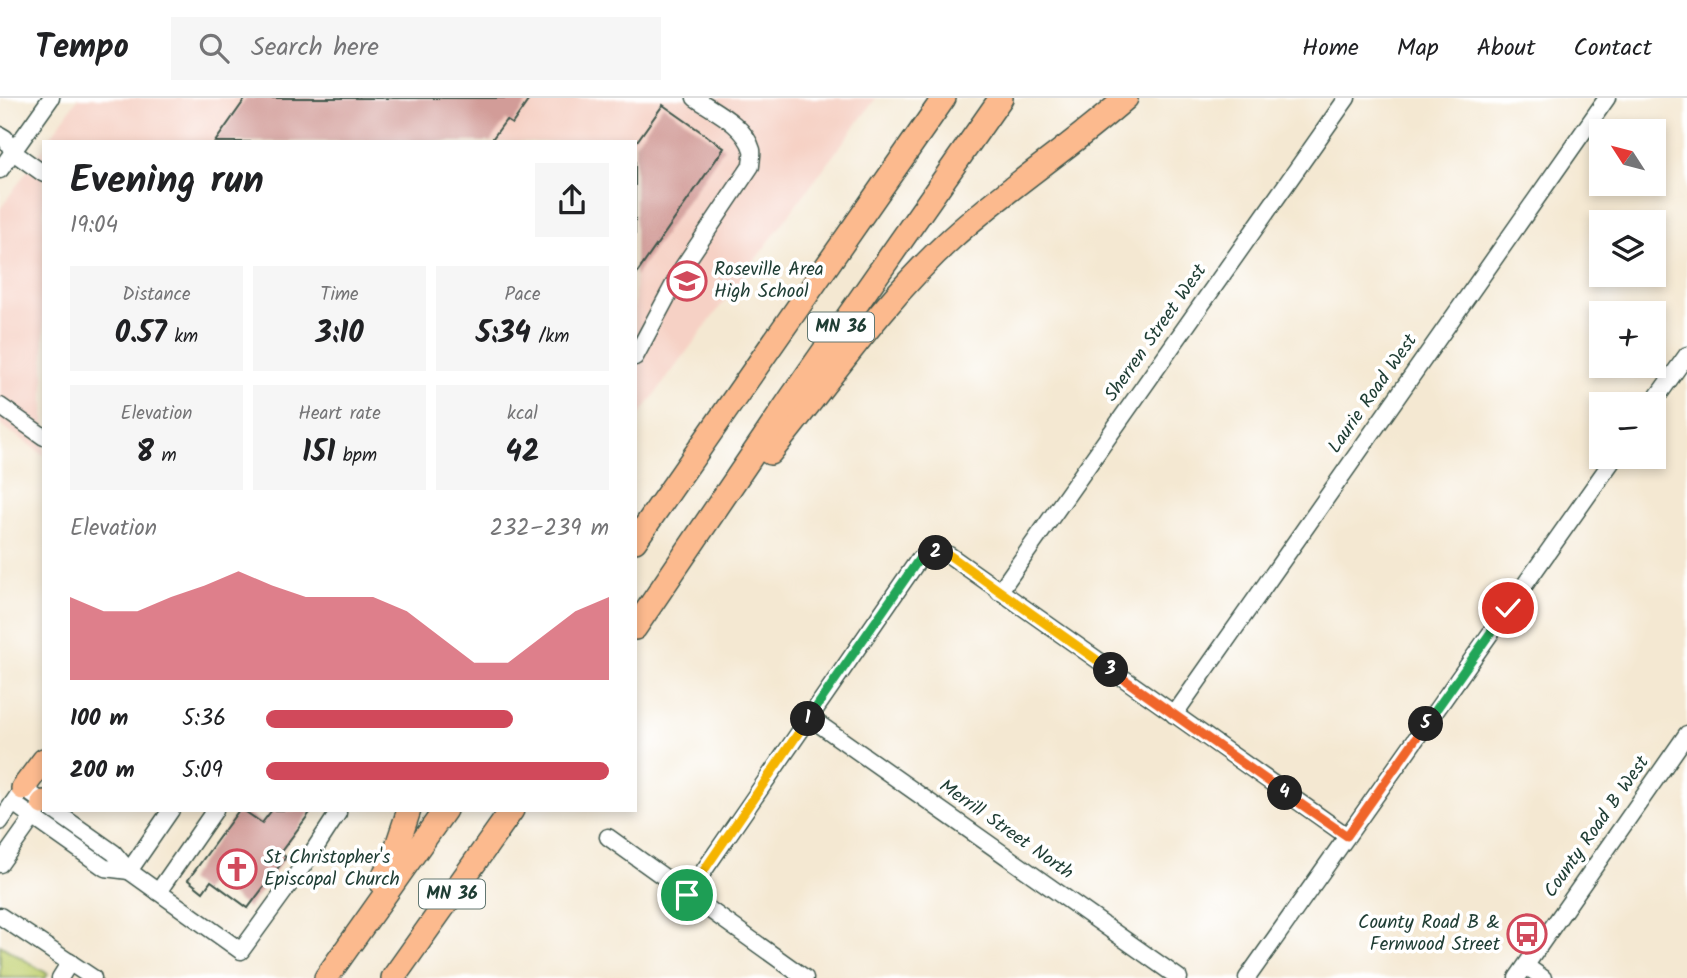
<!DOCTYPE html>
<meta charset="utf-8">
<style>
body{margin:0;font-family:Kalam,sans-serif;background:#f6f6f6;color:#202124;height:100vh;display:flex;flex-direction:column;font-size:26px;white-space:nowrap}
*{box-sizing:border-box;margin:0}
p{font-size:23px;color:#757577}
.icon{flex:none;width:38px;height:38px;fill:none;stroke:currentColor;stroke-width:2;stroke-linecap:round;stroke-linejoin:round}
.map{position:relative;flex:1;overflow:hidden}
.details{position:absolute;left:42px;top:42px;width:595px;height:672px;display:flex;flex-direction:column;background:#fff;border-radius:0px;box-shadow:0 4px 10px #0003}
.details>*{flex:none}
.needle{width:46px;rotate:306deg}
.controls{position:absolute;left:1589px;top:21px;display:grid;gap:14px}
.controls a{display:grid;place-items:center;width:77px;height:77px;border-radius:0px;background:#fff;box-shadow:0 4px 10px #0003;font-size:35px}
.pin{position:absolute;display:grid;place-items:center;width:60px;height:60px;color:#fff;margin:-30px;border:4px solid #fff;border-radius:50%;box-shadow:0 2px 7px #0007}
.km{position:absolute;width:35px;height:35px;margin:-18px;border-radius:50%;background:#222;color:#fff;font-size:19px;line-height:35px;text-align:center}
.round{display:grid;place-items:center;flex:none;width:74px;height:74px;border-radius:0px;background:#f6f6f6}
.headline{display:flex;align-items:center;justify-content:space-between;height:119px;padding:0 28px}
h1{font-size:38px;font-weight:800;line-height:52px}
.metrics{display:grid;grid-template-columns:repeat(3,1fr);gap:10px;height:119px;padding:7px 28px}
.metrics div{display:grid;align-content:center;border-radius:0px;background:#f6f6f6;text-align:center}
.metrics b{font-size:30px;font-weight:800}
.metrics small{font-size:19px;font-weight:400}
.metrics p{font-size:19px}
.chart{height:196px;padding:14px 28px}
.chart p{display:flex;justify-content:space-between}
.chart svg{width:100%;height:126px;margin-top:7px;fill:#d1495b;opacity:.7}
ul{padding:0 28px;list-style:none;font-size:23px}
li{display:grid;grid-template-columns:112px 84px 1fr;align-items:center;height:52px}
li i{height:18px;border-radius:9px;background:#d1495b}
header{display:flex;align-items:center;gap:42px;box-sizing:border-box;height:98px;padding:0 35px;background:#fff;border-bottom:2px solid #e0e0e0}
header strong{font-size:33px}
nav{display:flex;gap:38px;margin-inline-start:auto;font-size:24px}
.search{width:490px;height:63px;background:#f6f6f6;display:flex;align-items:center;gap:18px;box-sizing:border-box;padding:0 24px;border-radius:0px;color:#757577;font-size:26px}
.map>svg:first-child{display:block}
</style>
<header>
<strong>Tempo</strong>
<div class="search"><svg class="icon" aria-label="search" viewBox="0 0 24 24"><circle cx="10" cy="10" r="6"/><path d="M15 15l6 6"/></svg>Search here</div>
<nav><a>Home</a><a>Map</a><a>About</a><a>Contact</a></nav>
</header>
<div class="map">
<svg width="1687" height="880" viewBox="0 0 1687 880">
<rect width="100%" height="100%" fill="#fff"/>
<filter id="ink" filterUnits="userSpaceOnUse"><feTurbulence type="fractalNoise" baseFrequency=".0143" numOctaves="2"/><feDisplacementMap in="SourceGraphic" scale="14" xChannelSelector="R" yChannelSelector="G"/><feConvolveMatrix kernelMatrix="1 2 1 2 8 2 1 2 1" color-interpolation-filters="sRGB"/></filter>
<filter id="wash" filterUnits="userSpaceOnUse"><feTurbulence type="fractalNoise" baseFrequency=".00686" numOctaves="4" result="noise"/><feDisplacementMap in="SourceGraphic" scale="28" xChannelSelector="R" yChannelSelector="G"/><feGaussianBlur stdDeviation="1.57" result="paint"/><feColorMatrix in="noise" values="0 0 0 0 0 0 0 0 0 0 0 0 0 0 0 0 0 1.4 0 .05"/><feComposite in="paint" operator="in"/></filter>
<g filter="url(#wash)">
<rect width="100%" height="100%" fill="#f4e8d2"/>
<!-- built -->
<g fill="#f6d1c5">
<polygon points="78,0 876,0 635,323 635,44 47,44"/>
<polygon points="44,49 44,357 0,326 0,111"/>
</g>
<!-- green -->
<polygon fill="#c2d173" stroke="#708754" stroke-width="2" points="0,847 48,876 45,880 0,880"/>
<g id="blocks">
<!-- building -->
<g fill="#d29c98">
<polygon points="246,0 530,0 512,26 506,22 490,44 215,44"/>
<polygon points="663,7 724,50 635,178 635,46"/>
<polygon points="239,712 243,712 262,725 272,712 312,712 280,755 286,759 248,810 211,783 203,794 188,782"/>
</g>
</g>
</g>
<g filter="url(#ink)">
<use href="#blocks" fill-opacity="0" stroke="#3f574c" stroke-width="2"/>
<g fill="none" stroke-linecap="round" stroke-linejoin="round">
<!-- minor casing -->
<g stroke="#3f574c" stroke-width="19">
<g id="minor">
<polyline points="0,37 5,40 13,54 44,76"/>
<polyline points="0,72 51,0"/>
<path d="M635 259 683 169 751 68C751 63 753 56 752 52 745 27 714 13 695 0"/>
<polyline points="1652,306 1687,257"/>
<polyline points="0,308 44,339"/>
<polyline points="999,494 1347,0"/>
<polyline points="1174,617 1607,0"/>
<polyline points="809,619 1179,880"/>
<polyline points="13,705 105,770 129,773"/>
<polyline points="53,712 114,755 129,773 241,853 310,758 338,715 337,712"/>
<polyline points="0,724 23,690 44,705"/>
<polyline points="608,739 805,880"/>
<polyline points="0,766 39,711"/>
<polyline points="129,773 171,712"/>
<polyline points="158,794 215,712"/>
<polyline points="687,797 919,461 939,454 949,457 1347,738"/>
<polyline points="0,818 93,880"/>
<polyline points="1526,868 1543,880"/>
<polyline points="60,880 70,864"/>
<polyline points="1247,880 1615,359"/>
<polyline points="1517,880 1687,636"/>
</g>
</g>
<!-- highway casing -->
<g stroke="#3f574c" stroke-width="26">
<g id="highway">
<path d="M770 355C829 283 883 203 952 140 1007 90 1071 49 1126 0"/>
<polyline points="635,443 944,0"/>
<polyline points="635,530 791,300 1001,0"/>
<polyline points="23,690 44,662"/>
<polyline points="43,705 44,704"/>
<polyline points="381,784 396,751 409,712"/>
<polyline points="326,880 445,712"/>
<polyline points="393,880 512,712"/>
</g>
</g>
<!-- minor -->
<use href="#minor" stroke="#fff" stroke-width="16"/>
<!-- highway -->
<use href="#highway" stroke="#fcba8e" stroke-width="23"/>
</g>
</g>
<g fill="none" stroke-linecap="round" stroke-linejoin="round" filter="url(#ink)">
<!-- split-1 casing -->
<g stroke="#fff" stroke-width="14">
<polyline id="split-1" points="687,797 808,621"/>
</g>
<!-- split-2 casing -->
<g stroke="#fff" stroke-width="14">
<polyline id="split-2" points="808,621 919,461 936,455"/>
</g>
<!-- split-3 casing -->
<g stroke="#fff" stroke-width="14">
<polyline id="split-3" points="936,455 949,457 1111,572"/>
</g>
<!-- split-4 casing -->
<g stroke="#fff" stroke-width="14">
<polyline id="split-4" points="1111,572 1285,695"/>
</g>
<!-- split-5 casing -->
<g stroke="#fff" stroke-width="14">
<polyline id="split-5" points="1285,695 1347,738 1426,626"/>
</g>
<!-- split-6 casing -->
<g stroke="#fff" stroke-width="14">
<polyline id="split-6" points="1426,626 1508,510"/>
</g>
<!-- split-1 -->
<use href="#split-1" stroke="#f5b400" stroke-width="9"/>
<!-- split-2 -->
<use href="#split-2" stroke="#22a559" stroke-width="9"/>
<!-- split-3 -->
<use href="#split-3" stroke="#f5b400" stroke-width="9"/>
<!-- split-4 -->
<use href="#split-4" stroke="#f0652b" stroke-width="9"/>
<!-- split-5 -->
<use href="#split-5" stroke="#f0652b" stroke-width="9"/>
<!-- split-6 -->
<use href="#split-6" stroke="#22a559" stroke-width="9"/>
</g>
<!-- icons -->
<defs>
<g id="school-ring" transform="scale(2.0125)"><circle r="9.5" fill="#fff" stroke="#d1495b" stroke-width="1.5"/><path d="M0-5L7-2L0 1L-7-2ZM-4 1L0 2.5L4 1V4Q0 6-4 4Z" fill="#d1495b"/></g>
<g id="church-ring" transform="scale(2.0125)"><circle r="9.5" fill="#fff" stroke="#d1495b" stroke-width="1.5"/><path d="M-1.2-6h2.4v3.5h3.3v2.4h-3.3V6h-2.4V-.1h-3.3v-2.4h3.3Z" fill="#d1495b"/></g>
<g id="bus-ring" transform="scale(2.0125)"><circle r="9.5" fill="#fff" stroke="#d1495b" stroke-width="1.5"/><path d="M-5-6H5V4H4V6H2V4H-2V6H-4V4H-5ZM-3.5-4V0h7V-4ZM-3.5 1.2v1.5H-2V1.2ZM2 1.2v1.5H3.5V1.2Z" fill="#d1495b"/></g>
</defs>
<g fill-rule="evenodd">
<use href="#school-ring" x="687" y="183"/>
<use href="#church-ring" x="237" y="771"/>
<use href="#bus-ring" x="1527" y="836"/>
</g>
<g text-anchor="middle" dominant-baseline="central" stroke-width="7" stroke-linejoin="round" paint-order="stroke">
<!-- shield labels -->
<g fill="#fff" stroke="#627771" stroke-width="2">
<rect x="808" y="214.5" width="66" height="29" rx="5"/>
<rect x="419" y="781.5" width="66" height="29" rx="5"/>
</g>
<g font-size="18" font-weight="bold" fill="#1f3d34">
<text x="841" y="229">MN 36</text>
<text x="452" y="796">MN 36</text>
</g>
<!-- poi labels -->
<g font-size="19" fill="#1f3d34" stroke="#fff" text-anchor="start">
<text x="714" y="172">Roseville Area<tspan x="714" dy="22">High School</tspan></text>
<text x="264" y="760">St Christopher's<tspan x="264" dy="22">Episcopal Church</tspan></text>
<text x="1500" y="825" text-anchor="end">County Road B &amp;<tspan x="1500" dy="22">Fernwood Street</tspan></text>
</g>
<!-- street labels -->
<g font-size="19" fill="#1f3d34" stroke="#fff">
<text transform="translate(1156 235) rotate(-55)">Sherren Street West</text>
<text transform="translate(1373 296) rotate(-55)">Laurie Road West</text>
<text transform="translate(1597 729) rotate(-55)">County Road B West</text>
<text transform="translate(1006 732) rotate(35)">Merrill Street North</text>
</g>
</g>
</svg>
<div class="controls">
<a><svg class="needle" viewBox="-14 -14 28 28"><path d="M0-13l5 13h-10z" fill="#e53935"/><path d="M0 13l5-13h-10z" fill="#757577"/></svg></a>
<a><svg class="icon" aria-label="layers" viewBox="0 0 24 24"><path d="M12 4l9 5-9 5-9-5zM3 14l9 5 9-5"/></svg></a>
<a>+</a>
<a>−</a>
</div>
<div class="pin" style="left:687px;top:797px;background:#1e9e55"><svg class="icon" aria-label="arrive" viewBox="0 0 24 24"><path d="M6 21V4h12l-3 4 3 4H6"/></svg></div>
<div class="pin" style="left:1508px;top:510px;background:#d93025"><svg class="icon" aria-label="check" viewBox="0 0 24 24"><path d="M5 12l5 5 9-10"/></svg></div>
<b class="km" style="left:808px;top:621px">1</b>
<b class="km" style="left:936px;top:455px">2</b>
<b class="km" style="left:1111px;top:572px">3</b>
<b class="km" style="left:1285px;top:695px">4</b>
<b class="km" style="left:1426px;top:626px">5</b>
<section class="details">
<div class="headline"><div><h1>Evening run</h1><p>19:04</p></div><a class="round"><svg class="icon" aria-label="share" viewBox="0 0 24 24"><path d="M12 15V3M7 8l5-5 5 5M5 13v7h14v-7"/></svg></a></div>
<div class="metrics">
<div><p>Distance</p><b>0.57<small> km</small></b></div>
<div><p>Time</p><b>3:10</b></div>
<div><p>Pace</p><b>5:34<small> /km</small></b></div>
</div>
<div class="metrics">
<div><p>Elevation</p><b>8<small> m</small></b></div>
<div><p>Heart rate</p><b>151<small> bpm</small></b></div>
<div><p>kcal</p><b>42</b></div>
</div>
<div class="chart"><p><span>Elevation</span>232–239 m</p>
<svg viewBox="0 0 160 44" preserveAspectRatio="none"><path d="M0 44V15L10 20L20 20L30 15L40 11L50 6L60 11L70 15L80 15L90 15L100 20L110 29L120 38L130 38L140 29L150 20L160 15V44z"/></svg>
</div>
<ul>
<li><b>100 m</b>5:36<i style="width:72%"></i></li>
<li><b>200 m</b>5:09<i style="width:100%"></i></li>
</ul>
</section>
</div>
